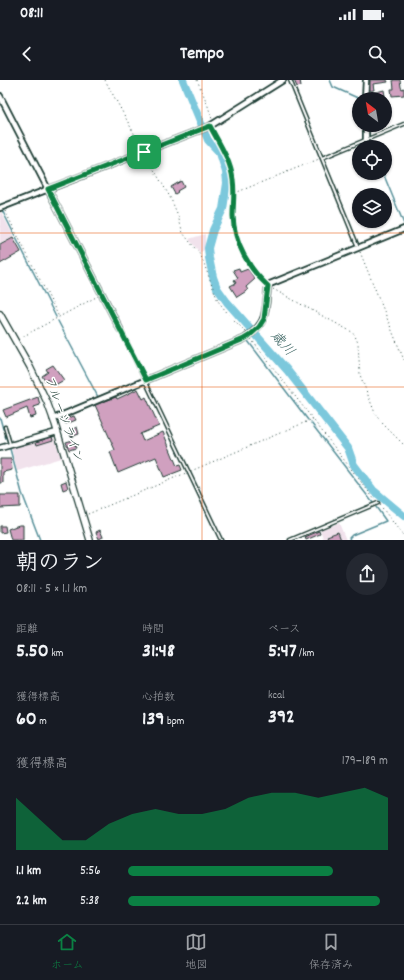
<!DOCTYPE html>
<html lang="ja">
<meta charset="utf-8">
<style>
body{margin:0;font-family:Dekko,"Klee One",sans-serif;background:#242831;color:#f1f3f6;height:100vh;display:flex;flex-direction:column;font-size:15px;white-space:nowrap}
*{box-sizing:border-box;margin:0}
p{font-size:13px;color:#9ea1a6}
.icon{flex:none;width:22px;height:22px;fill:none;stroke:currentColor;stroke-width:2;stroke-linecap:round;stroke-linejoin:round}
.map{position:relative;height:460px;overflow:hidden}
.side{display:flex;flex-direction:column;background:#171b24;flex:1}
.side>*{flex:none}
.needle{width:26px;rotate:329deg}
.fabs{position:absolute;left:352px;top:12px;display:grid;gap:8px}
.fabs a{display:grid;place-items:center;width:40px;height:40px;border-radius:50%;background:#171b24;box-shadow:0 1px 3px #0004;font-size:20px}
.pin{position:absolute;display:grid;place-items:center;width:34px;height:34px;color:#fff;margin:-17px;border-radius:8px;box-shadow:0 2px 6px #0006}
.round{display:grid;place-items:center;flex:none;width:42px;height:42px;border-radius:21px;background:#242831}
.headline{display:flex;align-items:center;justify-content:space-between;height:68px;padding:0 16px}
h1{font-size:22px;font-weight:700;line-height:30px}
.figures{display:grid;grid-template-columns:repeat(3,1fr);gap:6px;height:68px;padding:4px 16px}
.figures div{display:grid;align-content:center}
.figures b{font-size:20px;font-weight:700}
.figures small{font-size:11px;font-weight:400}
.figures p{font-size:11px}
.chart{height:112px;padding:8px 16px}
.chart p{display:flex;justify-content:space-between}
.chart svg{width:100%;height:72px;margin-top:4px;fill:#0b8043;opacity:.7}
ul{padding:0 16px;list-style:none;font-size:13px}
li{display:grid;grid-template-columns:64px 48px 1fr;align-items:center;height:30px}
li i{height:10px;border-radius:5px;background:#0b8043}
.status{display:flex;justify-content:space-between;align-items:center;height:28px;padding:0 20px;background:#171b24;direction:ltr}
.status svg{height:11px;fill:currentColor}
header{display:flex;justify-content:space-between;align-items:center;height:52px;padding:0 16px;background:#171b24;font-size:18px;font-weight:700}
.dock{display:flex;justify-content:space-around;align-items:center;height:56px;border-top:1px solid #363941;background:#171b24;font-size:11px;color:#9ea1a6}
.dock a{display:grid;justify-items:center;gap:2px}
.dock .current{color:#0b8043}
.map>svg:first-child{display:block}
</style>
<div class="status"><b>08:11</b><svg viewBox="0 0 49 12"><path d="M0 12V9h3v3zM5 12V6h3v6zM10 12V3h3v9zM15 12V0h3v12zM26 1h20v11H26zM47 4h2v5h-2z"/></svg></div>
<header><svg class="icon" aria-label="back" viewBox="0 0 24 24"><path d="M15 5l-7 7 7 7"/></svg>Tempo<svg class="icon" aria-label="search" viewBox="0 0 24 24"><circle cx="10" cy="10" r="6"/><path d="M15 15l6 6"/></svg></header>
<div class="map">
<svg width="404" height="460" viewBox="0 0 404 460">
<rect width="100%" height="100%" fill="#fff"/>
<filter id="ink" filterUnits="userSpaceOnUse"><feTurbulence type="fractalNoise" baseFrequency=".025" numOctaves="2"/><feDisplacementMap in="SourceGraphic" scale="8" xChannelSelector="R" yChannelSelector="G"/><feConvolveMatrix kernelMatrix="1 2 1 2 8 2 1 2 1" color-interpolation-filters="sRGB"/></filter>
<g filter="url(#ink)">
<!-- built -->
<g fill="#f1e2ec">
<polygon points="0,130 14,157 0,164"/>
<polygon points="205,154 205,169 200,173 189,159"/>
<polygon points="53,354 61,378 17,391 11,367"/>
<polygon points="339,443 346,460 324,460 320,450"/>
</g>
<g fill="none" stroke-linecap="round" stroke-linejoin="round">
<!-- stream -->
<g stroke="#579099" stroke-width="1.5">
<polyline points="330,0 333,7 360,19"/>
<polyline points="368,47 369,56"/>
<polyline points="370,62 373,67"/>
<polyline points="383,93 404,144"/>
<polyline points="2,130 56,237"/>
<polyline points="58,241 98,317 143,299"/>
<polyline points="248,261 308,340"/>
<polyline points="147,297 243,257"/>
<polyline points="0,338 3,349"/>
<polyline points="311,343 373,423"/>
<polyline points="5,356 8,362"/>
<polyline points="10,369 22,413 40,460"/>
<polyline points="350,460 349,458 352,455 386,441 376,427"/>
</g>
<!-- river -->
<polyline stroke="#7cc8dc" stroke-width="8" points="183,0 208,60 220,73 226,92 227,103 223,129 213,150 208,168 209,178 213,197 217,208 227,222 287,290 348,368 354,385 373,410 404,436"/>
</g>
<!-- building -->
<g fill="#d0a0bf" stroke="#1f3d34">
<polygon points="294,0 300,0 301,6 297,7"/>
<polygon points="370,0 387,0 388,2 373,4 374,10 370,11"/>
<polygon points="393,0 400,0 401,7 402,9 404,8 404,15 392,16 391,9 394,9"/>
<polygon points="384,10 385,16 374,19 373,13"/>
<polygon points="181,101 184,107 177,111 178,112 175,114 171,107"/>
<polygon points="13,158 21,172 0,184 0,165"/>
<polygon points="239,188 240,192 248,189 255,199 246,207 248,210 237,217 230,206 236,203 234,200 238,198 233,190"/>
<polygon points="53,285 64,300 55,305 53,302 52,303 51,301 49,302 47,299 45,301 42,296 48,292 46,289"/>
<polygon points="138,309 143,319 146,317 159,346 140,354 143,361 163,352 177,386 180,385 182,390 164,397 156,377 118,393 110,372 115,370 95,325 116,317 117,319"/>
<polygon points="38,317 40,325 34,327 36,336 30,338 27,328 6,337 3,330"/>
<polygon points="74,336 76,340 66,344 64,339"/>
<polygon points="77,347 79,354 71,357 69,351"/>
<polygon points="52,357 53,360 37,365 36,362"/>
<polygon points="73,360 76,368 69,370 66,362"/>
<polygon points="0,379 11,379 12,390 3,392 3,403 0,403"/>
<polygon points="66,401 68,408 63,410 61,403"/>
<polygon points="0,415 20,415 20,427 0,428"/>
<polygon points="19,445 23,445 23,460 11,460 8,449"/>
<polygon points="0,446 5,446 6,452 0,453"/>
<polygon points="100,450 103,457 99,459 96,452"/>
<polygon points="319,451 320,454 306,460 305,457"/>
<polygon points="338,452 341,460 329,460 327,456"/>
</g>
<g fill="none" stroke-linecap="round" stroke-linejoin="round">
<!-- service casing -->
<g stroke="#1f3d34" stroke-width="5">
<g id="service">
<polyline points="290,0 358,167"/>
<polyline points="322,78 404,44"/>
<polyline points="121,250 221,460"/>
<polyline points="5,347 10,364"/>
<polyline points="290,460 378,423"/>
</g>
</g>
<!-- minor casing -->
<g stroke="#1f3d34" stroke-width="8">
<g id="minor">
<polyline points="0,16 120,249"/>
<polyline points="365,19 366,0"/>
<polyline points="366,45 366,60"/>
<polyline points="0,128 210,46 283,0"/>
<path d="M53 339 244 259C268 243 265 233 268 206L270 204 404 149"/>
<polyline points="0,368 57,352"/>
</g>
</g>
<!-- tertiary casing -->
<g stroke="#1f3d34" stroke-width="8">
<polyline id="tertiary" points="0,234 30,287 47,322 55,344 90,460"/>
</g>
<!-- path -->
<g stroke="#1f3d34" stroke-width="1" stroke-dasharray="1 3" stroke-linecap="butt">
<polyline points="105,0 142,68"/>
<polyline points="197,0 207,23 212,39"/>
<path d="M212 50C221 65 230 81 233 98 235 110 233 121 233 132 232 160 247 184 265 203"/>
<polyline points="146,76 170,117 177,133 183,153 201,176 218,221 229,235 246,252"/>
<polyline points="235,113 319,79"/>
<polyline points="5,131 59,237"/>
<polyline points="360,172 404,280"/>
<polyline points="273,209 352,252 355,256 358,263 360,295 375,333 383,344 404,365"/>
<polyline points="20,258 98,216"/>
<polyline points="251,259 375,420"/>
<polyline points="191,391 313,339"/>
<polyline points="380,425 404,457"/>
<polyline points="88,434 186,393"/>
</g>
<!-- service -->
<use href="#service" stroke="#fff" stroke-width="2"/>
<!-- minor -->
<use href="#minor" stroke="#fff" stroke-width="4.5"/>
<!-- tertiary -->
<use href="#tertiary" stroke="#fff" stroke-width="5.5"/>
</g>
</g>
<g fill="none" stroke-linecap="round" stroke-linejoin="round" filter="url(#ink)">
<!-- route casing -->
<g stroke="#fff" stroke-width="8">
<path id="route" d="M210 46C219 63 231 81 233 100 235 112 233 124 233 136 234 163 249 189 268 206L264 239 259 247 249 256 244 259 146 300 48 109Z"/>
</g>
<!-- route -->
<use href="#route" stroke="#0b8043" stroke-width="5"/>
</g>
<!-- grid -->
<path fill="none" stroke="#e8590c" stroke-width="1" stroke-opacity="0.55" d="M202 0V460M0 153H404M0 307H404"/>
<g text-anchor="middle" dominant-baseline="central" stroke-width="3" stroke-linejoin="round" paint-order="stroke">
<!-- street labels -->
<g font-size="13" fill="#1f3d34" stroke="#fff">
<text transform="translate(63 340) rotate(70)">フルーツライン</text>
</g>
<!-- water labels -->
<g font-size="14" font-style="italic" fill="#36605e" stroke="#fff">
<text transform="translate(282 264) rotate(49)">歳川</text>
</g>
</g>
</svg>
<div class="fabs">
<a><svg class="needle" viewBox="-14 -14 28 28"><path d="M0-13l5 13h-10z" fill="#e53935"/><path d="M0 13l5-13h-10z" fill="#9ea1a6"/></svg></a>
<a><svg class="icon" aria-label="locate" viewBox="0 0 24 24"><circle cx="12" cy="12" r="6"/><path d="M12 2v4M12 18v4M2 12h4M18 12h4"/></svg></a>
<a><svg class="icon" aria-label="layers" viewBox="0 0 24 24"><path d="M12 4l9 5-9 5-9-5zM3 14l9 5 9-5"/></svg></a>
</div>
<div class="pin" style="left:144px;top:72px;background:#1e9e55"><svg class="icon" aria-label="arrive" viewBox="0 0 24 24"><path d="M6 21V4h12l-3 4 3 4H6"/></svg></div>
</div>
<section class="side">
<div class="headline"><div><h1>朝のラン</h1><p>08:11 · 5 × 1.1 km</p></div><a class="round"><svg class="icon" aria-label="share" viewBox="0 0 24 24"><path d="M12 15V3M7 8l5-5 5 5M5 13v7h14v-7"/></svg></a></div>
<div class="figures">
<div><p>距離</p><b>5.50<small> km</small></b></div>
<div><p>時間</p><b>31:48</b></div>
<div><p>ペース</p><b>5:47<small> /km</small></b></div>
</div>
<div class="figures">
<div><p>獲得標高</p><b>60<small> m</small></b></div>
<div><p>心拍数</p><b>139<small> bpm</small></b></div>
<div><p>kcal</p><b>392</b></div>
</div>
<div class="chart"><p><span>獲得標高</span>179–189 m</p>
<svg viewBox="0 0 160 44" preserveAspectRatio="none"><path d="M0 44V12L10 25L20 38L30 38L40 28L50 22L60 19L70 22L80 22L90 19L100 12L110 9L120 9L130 12L140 9L150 6L160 12V44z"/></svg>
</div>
<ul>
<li><b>1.1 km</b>5:56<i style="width:79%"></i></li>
<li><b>2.2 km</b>5:38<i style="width:97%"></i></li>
</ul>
</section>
<nav class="dock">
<a class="current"><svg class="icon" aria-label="home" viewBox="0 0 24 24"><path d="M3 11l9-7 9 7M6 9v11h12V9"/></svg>ホーム</a>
<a><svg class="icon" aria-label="map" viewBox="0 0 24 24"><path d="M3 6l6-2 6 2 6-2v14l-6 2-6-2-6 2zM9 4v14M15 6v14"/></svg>地図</a>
<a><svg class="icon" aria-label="saved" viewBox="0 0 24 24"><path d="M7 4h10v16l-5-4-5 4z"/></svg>保存済み</a>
</nav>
